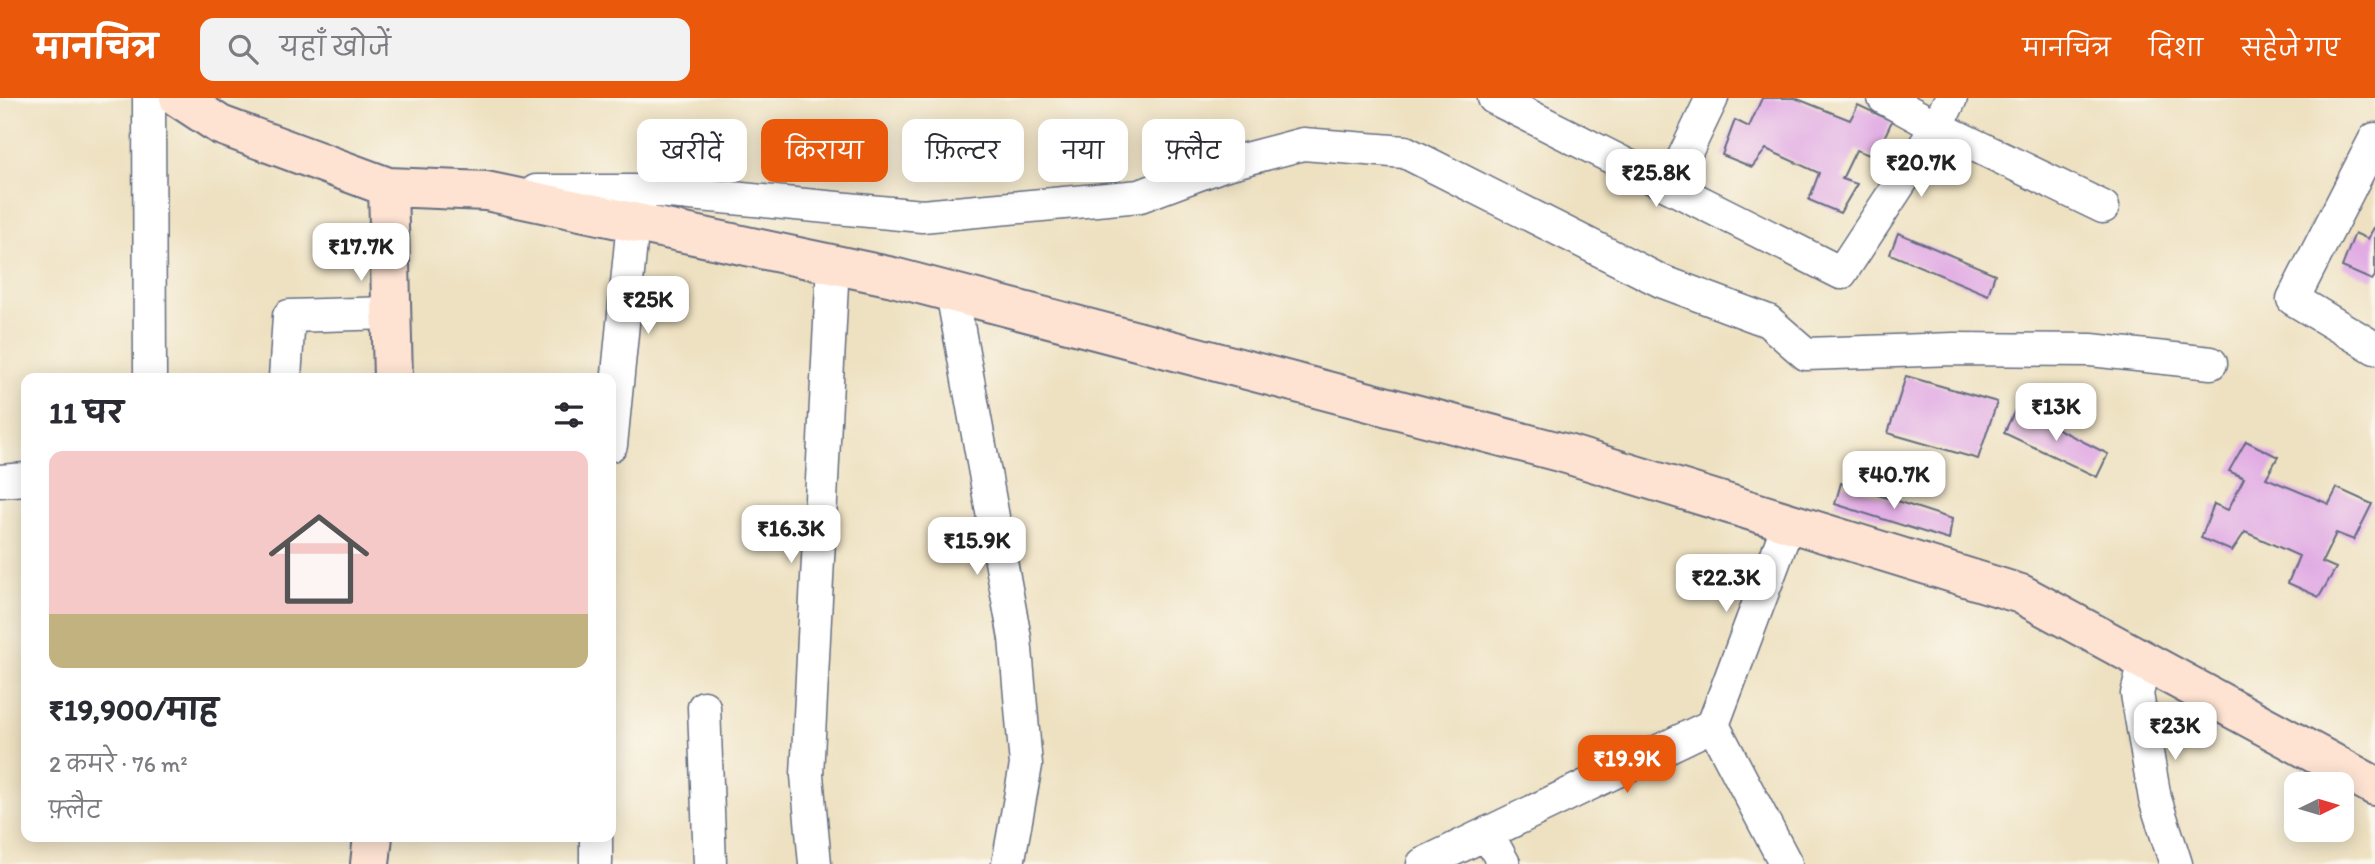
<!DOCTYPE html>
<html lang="hi">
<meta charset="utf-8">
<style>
:root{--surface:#fff;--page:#f2f2f3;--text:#2b2b33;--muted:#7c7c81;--accent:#ea580c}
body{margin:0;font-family:Itim,"Playpen Sans Deva",sans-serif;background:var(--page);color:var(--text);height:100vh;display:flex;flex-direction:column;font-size:26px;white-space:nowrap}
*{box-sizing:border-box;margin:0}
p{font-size:23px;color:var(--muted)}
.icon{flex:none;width:38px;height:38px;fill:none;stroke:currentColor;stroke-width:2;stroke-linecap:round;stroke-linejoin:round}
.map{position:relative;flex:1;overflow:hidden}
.panel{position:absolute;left:21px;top:275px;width:595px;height:469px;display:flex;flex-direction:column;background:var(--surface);border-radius:14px;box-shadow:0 4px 18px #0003}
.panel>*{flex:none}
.banner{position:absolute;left:637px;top:21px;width:665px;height:63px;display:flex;gap:14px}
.needle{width:46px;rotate:85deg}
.tools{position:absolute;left:2284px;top:674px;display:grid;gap:14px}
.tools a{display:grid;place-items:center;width:70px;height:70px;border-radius:14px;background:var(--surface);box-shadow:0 4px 18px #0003;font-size:35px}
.price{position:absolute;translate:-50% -60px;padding:0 16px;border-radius:14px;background:#fff;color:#222;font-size:23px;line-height:46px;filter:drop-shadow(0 2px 4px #0008)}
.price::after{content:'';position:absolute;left:50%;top:42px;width:21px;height:16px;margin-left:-10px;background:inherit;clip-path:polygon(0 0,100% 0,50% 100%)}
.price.selected{background:var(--accent);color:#fff}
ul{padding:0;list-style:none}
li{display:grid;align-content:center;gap:14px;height:371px;padding:0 28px}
li span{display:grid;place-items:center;height:217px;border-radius:14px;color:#555}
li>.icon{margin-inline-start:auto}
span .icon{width:126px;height:126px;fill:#fffc;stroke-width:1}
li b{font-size:30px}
h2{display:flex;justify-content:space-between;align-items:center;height:84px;padding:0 28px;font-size:30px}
.tag{padding:0 24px;border-radius:14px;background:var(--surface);box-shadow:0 4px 18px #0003;font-size:24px;line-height:63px}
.tag.selected{background:var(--accent);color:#fff}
header{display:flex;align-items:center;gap:42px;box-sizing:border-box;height:98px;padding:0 35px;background:var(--accent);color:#fff}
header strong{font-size:33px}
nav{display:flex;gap:38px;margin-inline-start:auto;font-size:24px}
.search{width:490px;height:63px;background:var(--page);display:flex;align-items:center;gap:18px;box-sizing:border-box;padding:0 24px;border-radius:14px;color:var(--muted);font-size:26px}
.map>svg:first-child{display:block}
.building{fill:#e1ace4}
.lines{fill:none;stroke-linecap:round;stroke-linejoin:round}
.street-casing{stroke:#656d81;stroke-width:35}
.secondary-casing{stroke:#656d81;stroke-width:42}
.street{stroke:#fff;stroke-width:32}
.secondary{stroke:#fee3d2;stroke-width:38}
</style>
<header>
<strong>मानचित्र</strong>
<div class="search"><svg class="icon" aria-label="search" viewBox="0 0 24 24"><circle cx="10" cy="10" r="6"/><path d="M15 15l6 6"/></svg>यहाँ खोजें</div>
<nav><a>मानचित्र</a><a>दिशा</a><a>सहेजे गए</a></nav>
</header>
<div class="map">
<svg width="2375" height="766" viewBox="0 0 2375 766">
<rect width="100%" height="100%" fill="#fbf7ec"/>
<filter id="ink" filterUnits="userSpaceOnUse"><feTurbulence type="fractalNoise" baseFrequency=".0143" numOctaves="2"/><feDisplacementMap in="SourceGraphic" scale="14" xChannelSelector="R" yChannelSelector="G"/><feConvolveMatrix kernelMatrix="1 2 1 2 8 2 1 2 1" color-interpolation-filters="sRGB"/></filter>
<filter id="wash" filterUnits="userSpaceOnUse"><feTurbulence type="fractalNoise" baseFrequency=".00686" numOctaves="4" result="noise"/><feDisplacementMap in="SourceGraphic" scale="28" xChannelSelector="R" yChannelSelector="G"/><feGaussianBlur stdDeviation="1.57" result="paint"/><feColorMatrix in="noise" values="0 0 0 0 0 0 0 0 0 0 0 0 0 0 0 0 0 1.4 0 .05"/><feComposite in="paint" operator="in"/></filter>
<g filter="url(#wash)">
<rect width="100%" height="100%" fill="#eee1c1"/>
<g id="blocks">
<path class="building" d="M 1762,0 L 1795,0 L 1850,22 L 1858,7 L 1892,23 L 1875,59 L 1856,52 L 1842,81 L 1857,86 L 1840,115 L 1809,102 L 1819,75 L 1766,51 L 1752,69 L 1722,57 L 1735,22 L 1749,29 Z
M 2375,127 L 2375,178 L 2372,182 L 2342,169 L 2355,135 L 2368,141 Z
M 1898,135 L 1995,176 L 1988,197 L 1890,156 Z
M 1906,278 L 1997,304 L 1978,361 L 1888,335 Z
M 2016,310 L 2108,356 L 2097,379 L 2004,335 Z
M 2246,343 L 2278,359 L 2266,380 L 2329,406 L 2337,390 L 2372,406 L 2354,442 L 2336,435 L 2322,464 L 2336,470 L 2319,499 L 2288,485 L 2299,458 L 2245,434 L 2232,453 L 2201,440 L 2214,406 L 2228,412 L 2244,380 L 2229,373 Z
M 1841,385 L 1952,421 L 1949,442 L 1835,406 Z"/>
</g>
</g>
<g filter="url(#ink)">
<use href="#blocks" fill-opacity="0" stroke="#656d81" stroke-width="2"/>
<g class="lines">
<g class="street-casing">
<path id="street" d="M 149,0 L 150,280
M 1494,0 L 1841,175 L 1937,29 L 1951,0
M 1884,0 L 1937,29 L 2103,109
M 2375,41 L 2293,201 L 2375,250
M 1670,88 L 1712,0
M 536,93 L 658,93 L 922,118 L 1140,98 L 1223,67 L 1303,46 L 1405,54 L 1661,183 L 1768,223 L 1806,256 L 1954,251 L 2091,252 L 2211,265
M 952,194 L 1015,540 L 1026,667 L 1008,766
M 285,280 L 289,218 L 391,215
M 611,347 L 633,124
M 0,383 L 26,381
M 2145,563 L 2137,596 L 2155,701 L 2176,766
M 704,609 L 710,766
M 1713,627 L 1789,424
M 1487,735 L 1504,766
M 596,738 L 596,766
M 815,766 L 807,677 L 833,166
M 1423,766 L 1713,627 L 1786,766"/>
</g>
<g class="secondary-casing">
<path id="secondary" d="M 179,0 L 220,27 L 388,89 L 486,93 L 893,179 L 1567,356 L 2021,496 L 2375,688
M 388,89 L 393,280
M 370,766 L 373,738"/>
</g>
<use href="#street" class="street"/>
<use href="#secondary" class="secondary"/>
</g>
</g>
</svg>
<div class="tools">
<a><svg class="needle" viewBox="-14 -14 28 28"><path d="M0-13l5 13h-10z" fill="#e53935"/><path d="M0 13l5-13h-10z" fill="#7c7c81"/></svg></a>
</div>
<b class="price" style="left:1921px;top:101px">₹20.7K</b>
<b class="price" style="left:1656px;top:111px">₹25.8K</b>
<b class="price" style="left:361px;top:185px">₹17.7K</b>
<b class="price" style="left:648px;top:238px">₹25K</b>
<b class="price" style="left:2056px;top:345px">₹13K</b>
<b class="price" style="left:1894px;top:413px">₹40.7K</b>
<b class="price" style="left:791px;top:467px">₹16.3K</b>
<b class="price" style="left:977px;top:479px">₹15.9K</b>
<b class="price" style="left:1726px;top:516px">₹22.3K</b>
<b class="price" style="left:2175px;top:664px">₹23K</b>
<b class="price selected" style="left:1627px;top:697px">₹19.9K</b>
<div class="banner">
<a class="tag">खरीदें</a>
<a class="tag selected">किराया</a>
<a class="tag">फ़िल्टर</a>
<a class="tag">नया</a>
<a class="tag">फ़्लैट</a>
</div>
<section class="panel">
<h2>11 घर<svg class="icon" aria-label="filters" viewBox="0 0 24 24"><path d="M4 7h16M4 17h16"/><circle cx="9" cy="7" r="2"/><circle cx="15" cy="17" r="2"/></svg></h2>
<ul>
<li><span style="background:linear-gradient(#f6c9c9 75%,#c2b280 0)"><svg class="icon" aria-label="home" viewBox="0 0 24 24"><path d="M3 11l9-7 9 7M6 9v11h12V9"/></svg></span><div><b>₹19,900/माह</b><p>2 कमरे · 76 m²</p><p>फ़्लैट</p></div></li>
</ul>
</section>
</div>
